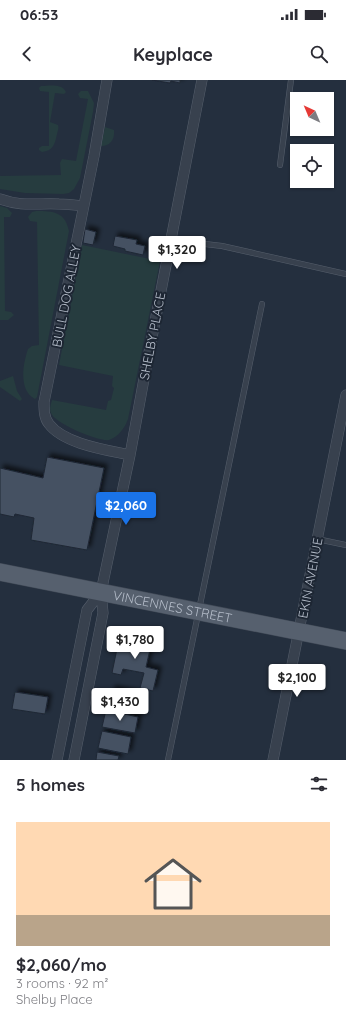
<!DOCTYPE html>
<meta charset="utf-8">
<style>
:root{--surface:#fff;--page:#f7f7f7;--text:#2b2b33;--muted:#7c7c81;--accent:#1a73e8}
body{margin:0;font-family:Quicksand,sans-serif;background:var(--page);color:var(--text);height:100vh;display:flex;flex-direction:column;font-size:15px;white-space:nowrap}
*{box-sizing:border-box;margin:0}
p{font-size:13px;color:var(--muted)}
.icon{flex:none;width:22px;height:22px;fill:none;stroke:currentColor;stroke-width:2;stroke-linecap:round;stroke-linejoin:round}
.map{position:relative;height:680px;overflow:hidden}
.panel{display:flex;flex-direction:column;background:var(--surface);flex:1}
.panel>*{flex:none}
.needle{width:26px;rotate:316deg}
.buttons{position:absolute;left:290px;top:12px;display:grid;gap:8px}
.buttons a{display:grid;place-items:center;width:44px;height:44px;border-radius:0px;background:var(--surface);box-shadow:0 1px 3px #0004;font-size:20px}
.price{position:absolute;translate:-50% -34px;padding:0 9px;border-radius:4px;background:#fff;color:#222;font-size:13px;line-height:26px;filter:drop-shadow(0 1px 2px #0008)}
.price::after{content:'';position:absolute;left:50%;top:24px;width:12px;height:9px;margin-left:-6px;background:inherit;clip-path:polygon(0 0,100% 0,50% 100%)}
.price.active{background:var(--accent);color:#fff}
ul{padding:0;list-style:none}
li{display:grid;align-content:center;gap:8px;height:212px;padding:0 16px}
li span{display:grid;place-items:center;height:124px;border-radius:0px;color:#555}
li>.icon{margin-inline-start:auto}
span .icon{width:72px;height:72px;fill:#fffc;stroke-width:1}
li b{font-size:17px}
h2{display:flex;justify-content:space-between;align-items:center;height:48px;padding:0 16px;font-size:17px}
.status{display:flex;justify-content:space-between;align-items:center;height:28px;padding:0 20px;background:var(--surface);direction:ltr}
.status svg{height:11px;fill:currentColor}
header{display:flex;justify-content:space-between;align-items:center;height:52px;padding:0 16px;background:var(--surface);font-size:18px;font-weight:700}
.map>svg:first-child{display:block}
.green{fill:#263c3f}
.building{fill:#455162;stroke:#1f2835;filter:url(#shadow)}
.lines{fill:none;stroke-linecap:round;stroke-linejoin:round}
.lane-casing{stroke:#565f6c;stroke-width:6}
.street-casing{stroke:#565f6c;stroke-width:11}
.primary-casing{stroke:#414a57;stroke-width:18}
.lane{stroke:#38414e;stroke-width:5}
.street{stroke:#38414e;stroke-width:10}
.primary{stroke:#56606e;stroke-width:17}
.labels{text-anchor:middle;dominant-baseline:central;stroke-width:4;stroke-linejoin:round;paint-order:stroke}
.street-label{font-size:13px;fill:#b4bcc9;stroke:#1d2633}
</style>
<div class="status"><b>06:53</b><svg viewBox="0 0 49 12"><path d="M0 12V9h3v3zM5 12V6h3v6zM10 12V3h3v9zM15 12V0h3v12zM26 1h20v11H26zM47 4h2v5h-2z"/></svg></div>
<header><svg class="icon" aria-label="back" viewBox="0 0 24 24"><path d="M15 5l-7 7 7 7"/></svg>Keyplace<svg class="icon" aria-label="search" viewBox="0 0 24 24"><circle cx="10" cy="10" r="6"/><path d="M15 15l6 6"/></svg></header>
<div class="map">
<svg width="346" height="680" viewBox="0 0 346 680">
<defs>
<filter id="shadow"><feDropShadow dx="3.5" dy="-3.5" stdDeviation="2" flood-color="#0009"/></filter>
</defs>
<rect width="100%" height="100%" fill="#242f3e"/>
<path class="green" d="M 41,6 C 49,6 62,3 66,12 L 64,14 L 55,13 L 50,42 L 58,45 C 59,48 58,50 57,54 C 55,64 53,71 42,72 L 39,70 L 39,68 L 42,66 L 49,66 L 49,12 L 40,11 L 39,8 Z
M 81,11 L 88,11 L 94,23 L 93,32 L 80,98 L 74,109 L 69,113 L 63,114 L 25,113 L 0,109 L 0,96 L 61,95 L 60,83 L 62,79 L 76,81 L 88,19 L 80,18 L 78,14 Z
M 105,47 L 114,50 C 115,59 111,66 101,66 Z
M 0,126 L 7,128 L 12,133 L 10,137 L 4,137 L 5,231 L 11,232 L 14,235 L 8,240 L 0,240 Z
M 36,131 C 54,131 65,132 69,151 L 37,317 L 35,319 C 18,310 23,284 28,269 L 32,266 L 39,265 L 37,142 L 30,141 L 28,137 L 32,132 Z
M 82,165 L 160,181 L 128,339 C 125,348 118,357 109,360 C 99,362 54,343 51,333 C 49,329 51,324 52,320 L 106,330 L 108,321 L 111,320 L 114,308 L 112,306 L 113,296 L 59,285 Z
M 13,296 L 17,311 L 22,319 L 20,321 L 0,307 L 0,301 Z"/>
<path class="building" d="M 152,0 L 180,0 L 180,3 L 171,1 L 170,3 Z
M 85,149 L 96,152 L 93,165 L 83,163 Z
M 115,156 L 137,160 L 136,164 L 145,166 L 143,175 L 125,171 L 125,169 L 113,166 Z
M 47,377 L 104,388 L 87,470 L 31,460 L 34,438 L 15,434 L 14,437 L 0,434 L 0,388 L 43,398 Z
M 120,554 L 135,557 L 134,562 L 151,565 L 146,587 L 158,590 L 153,611 L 140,608 L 144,593 L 123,589 L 121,595 L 112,593 Z
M 112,609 L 141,615 L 138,632 L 108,626 Z
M 15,612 L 48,617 L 45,634 L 12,629 Z
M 106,630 L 138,637 L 135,653 L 102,647 Z
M 102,651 L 131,657 L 128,674 L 98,668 Z
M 97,672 L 119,676 L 118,680 L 96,680 Z"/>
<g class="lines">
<g class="lane-casing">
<path id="lane" d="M 280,85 L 291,0
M 171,160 L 222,166 L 346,194
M 317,459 L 346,465
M 168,680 L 262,224"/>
</g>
<g class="street-casing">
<path id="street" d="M 107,0 L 94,76 L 44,322 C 44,330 44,338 49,344 C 64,364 107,370 130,375
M 0,119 C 22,127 36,123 59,124 C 67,124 75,125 83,126
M 57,680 L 87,530 L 101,512
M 74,680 L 103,533 L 101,512 L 130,375 L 146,288 L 202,0
M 273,680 L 346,315"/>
</g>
<g class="primary-casing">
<g id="primary">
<path id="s1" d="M 0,492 L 346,561"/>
</g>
</g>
<use href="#lane" class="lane"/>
<use href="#street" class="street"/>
<use href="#primary" class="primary"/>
</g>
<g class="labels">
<g class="street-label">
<text transform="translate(66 216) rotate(-79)">BULL DOG ALLEY</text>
<text transform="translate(152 256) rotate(-79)">SHELBY PLACE</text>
<text transform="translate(310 498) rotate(-79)">EKIN AVENUE</text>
<text stroke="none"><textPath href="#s1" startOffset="176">VINCENNES STREET</textPath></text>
</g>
</g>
</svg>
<div class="buttons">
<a><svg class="needle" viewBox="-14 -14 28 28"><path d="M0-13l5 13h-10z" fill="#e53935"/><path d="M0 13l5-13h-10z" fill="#7c7c81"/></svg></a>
<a><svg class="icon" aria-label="locate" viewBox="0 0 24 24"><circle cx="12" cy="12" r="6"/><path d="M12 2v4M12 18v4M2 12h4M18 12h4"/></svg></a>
</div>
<b class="price" style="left:177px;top:190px">$1,320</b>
<b class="price active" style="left:126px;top:446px">$2,060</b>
<b class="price" style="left:135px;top:580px">$1,780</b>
<b class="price" style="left:297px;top:618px">$2,100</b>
<b class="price" style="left:120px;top:642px">$1,430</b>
</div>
<section class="panel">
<h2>5 homes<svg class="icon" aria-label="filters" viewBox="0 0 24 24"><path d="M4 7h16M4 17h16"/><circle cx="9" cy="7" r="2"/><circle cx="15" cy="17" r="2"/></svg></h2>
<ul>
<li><span style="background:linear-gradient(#ffd9b3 75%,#b9a48a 0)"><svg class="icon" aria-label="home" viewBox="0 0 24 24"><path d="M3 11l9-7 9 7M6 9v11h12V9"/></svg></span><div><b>$2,060/mo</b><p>3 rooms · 92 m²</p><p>Shelby Place</p></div></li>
</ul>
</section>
